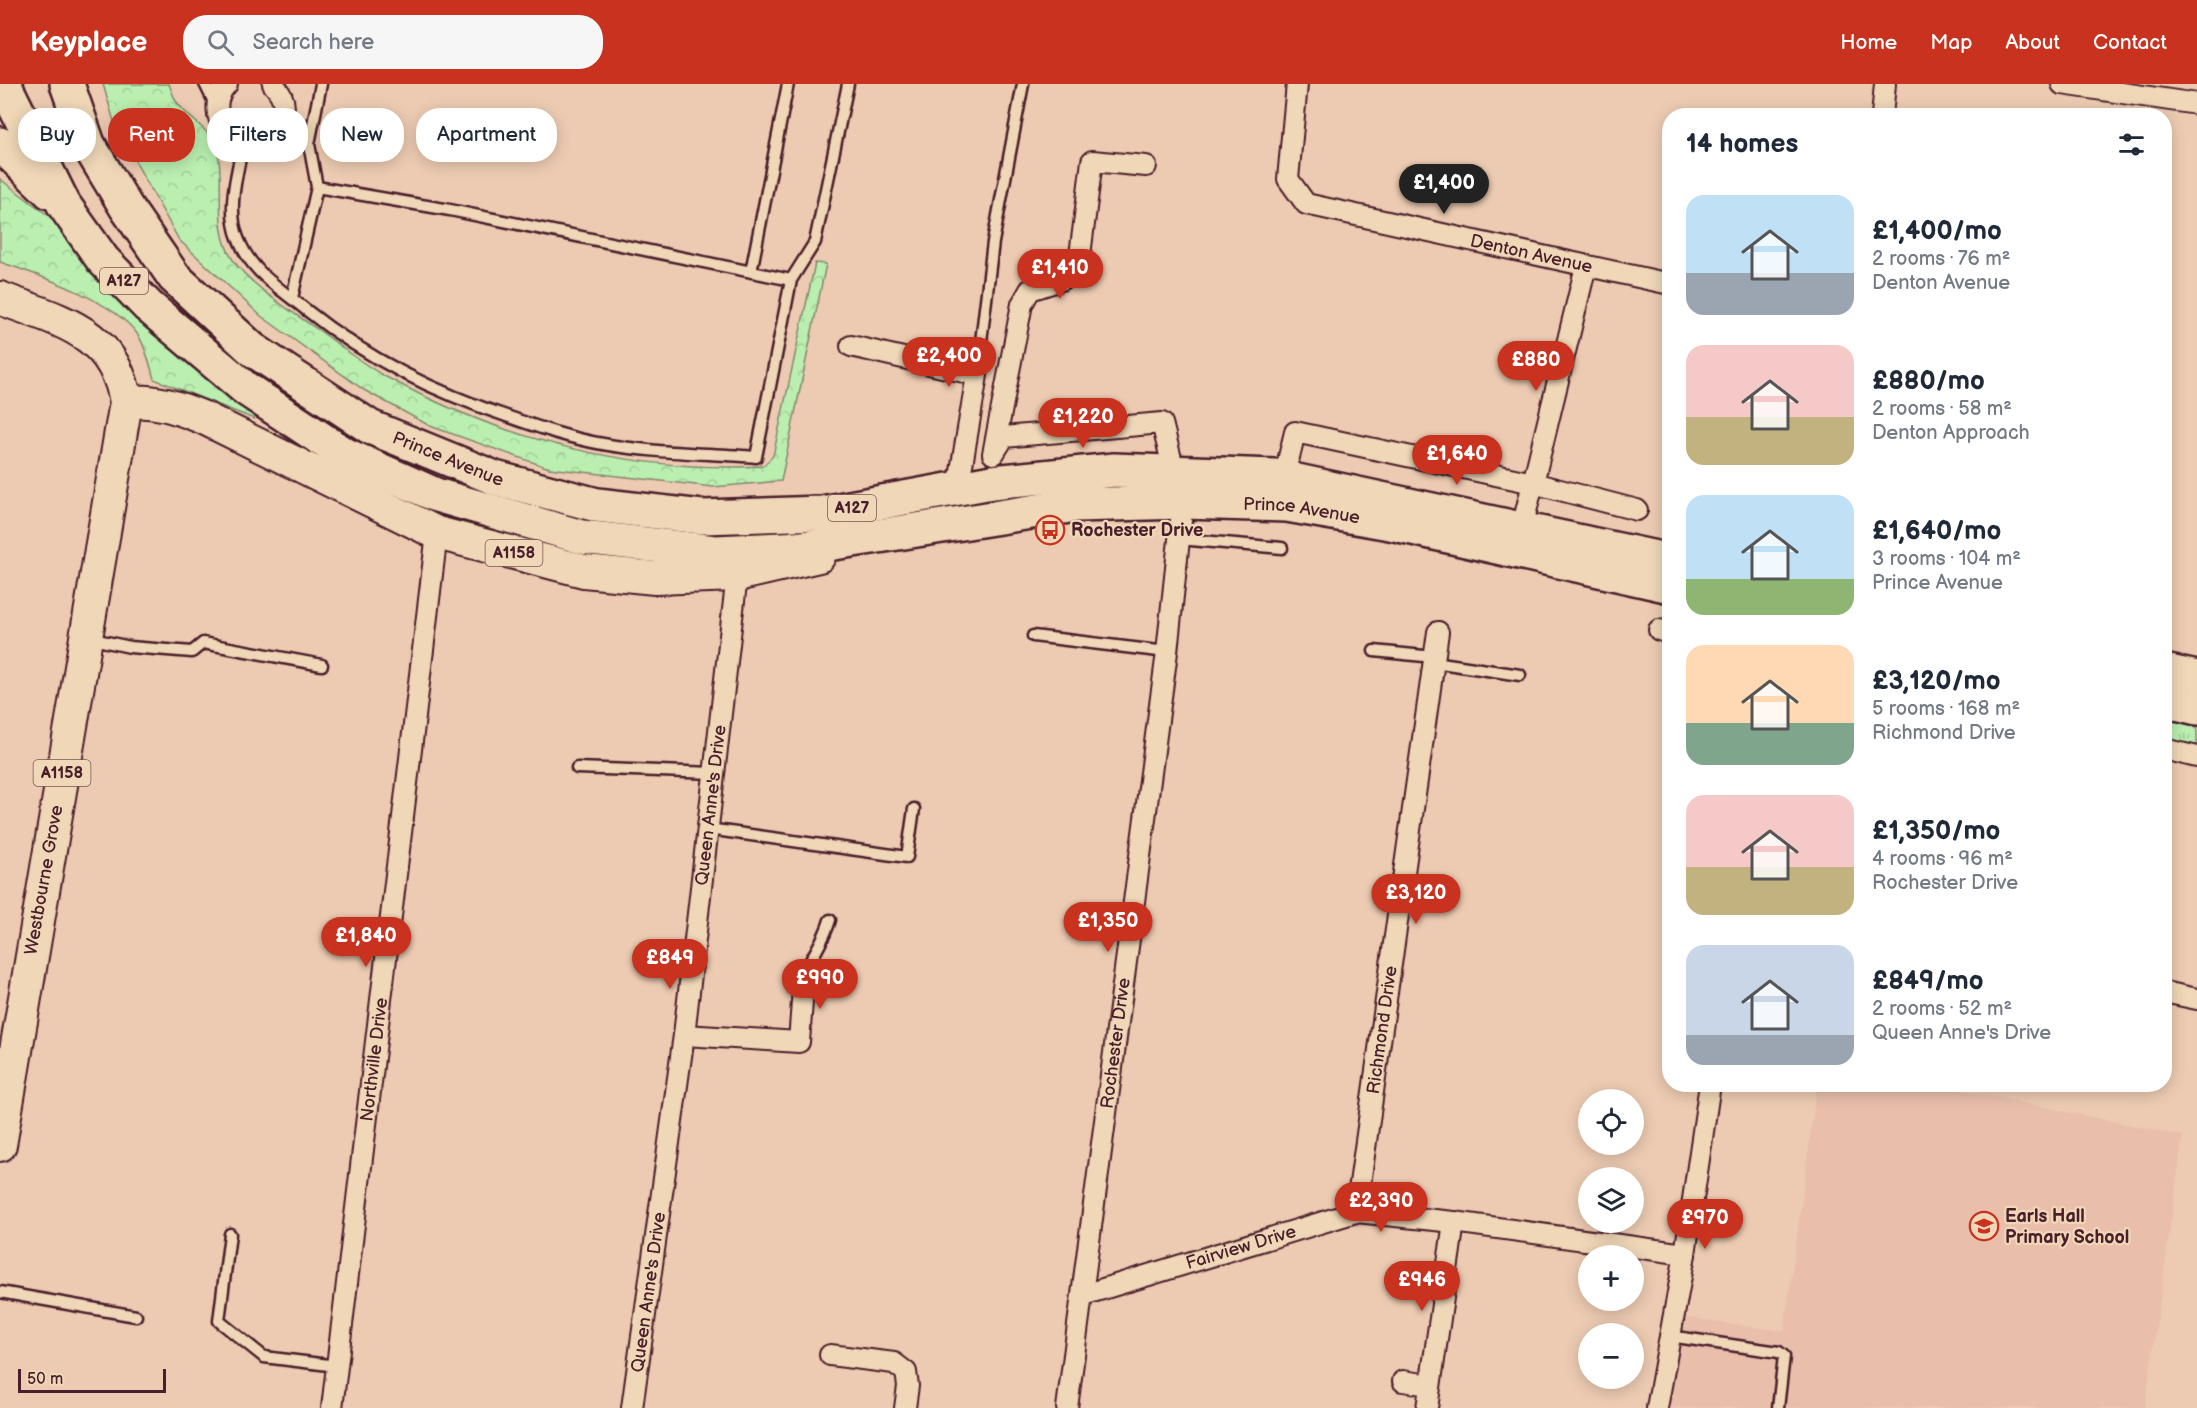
<!DOCTYPE html>
<meta charset="utf-8">
<style>
:root{--surface:#fff;--page:#f6f6f7;--text:#1f2937;--muted:#747a83;--accent:#c8321e}
body{margin:0;font-family:"Balsamiq Sans",sans-serif;background:var(--page);color:var(--text);height:100vh;display:flex;flex-direction:column;font-size:22px;white-space:nowrap}
*{box-sizing:border-box;margin:0}
p{font-size:20px;color:var(--muted)}
.icon{flex:none;width:33px;height:33px;fill:none;stroke:currentColor;stroke-width:2;stroke-linecap:round;stroke-linejoin:round}
.map{position:relative;flex:1;overflow:hidden}
.panel{position:absolute;left:1662px;top:24px;width:510px;height:984px;display:flex;flex-direction:column;background:var(--surface);border-radius:24px;box-shadow:0 3px 15px #0003}
.panel>*{flex:none}
.guide{position:absolute;left:18px;top:24px;width:570px;height:54px;display:flex;gap:12px}
.tools{position:absolute;left:1578px;top:1005px;display:grid;gap:12px}
.tools a{display:grid;place-items:center;width:66px;height:66px;border-radius:50%;background:var(--surface);box-shadow:0 3px 15px #0003;font-size:30px}
.scale{position:absolute;left:18px;bottom:15px;width:148px;box-sizing:border-box;padding-left:6px;border:3px solid #4a1f2b;border-top:0;font-size:16px;line-height:21px;white-space:nowrap;color:#4a1f2b;-webkit-text-stroke:4px #efd7b7;paint-order:stroke}
.price{position:absolute;translate:-50% -51px;padding:0 14px;border-radius:21px;background:var(--accent);color:#fff;font-size:20px;line-height:39px;filter:drop-shadow(0 2px 3px #0008)}
.price::after{content:'';position:absolute;left:50%;top:36px;width:18px;height:14px;margin-left:-9px;background:inherit;clip-path:polygon(0 0,100% 0,50% 100%)}
.price.active{background:#222;color:#fff}
ul{padding:0;list-style:none}
li{display:flex;align-items:center;gap:18px;height:150px;padding:0 24px}
li span{display:grid;place-items:center;flex:none;width:168px;height:120px;border-radius:18px;color:#555}
li>.icon{margin-inline-start:auto}
span .icon{width:72px;height:72px;fill:#fffc;stroke-width:1}
li b{font-size:26px}
h2{display:flex;justify-content:space-between;align-items:center;height:72px;padding:0 24px;font-size:26px}
.pill{padding:0 21px;border-radius:24px;background:var(--surface);box-shadow:0 3px 15px #0003;font-size:21px;line-height:54px}
.pill.active{background:var(--accent);color:#fff}
header{display:flex;align-items:center;gap:36px;box-sizing:border-box;height:84px;padding:0 30px;background:var(--accent);color:#fff}
header strong{font-size:28px}
nav{display:flex;gap:33px;margin-inline-start:auto;font-size:21px}
.search{width:420px;height:54px;background:var(--page);display:flex;align-items:center;gap:15px;box-sizing:border-box;padding:0 21px;border-radius:24px;color:var(--muted);font-size:22px}
.map>svg:first-child{display:block}
.built{fill:#e9bfac}
.grass{fill:url(#grass-tufts);stroke:#82876e;stroke-width:1.5}
.forest{fill:url(#forest-crowns);stroke:#82876e;stroke-width:1.5}
.lines{fill:none;stroke-linecap:round;stroke-linejoin:round}
.lane-casing{stroke:#4a1f2b;stroke-width:15}
.street-casing{stroke:#4a1f2b;stroke-width:24}
.primary-casing{stroke:#4a1f2b;stroke-width:36}
.highway-casing{stroke:#4a1f2b;stroke-width:38}
.lane{stroke:#efd7b7;stroke-width:10}
.street{stroke:#efd7b7;stroke-width:20}
.primary{stroke:#efd7b7;stroke-width:32}
.highway{stroke:#efd7b7;stroke-width:33}
.labels{text-anchor:middle;dominant-baseline:central;stroke-width:4.5;stroke-linejoin:round;paint-order:stroke}
.shield{fill:#efd7b7;stroke:#7c5655;stroke-width:1.5}
.shield-label{font-size:16px;font-weight:bold;fill:#4a1f2b}
.street-label{font-size:18px;fill:#4a1f2b;stroke:#efd7b7}
.poi-label{font-size:18px;font-weight:bold;fill:#4a1f2b;stroke:#efd7b7;text-anchor:start}
</style>
<header>
<strong>Keyplace</strong>
<div class="search"><svg class="icon" aria-label="search" viewBox="0 0 24 24"><circle cx="10" cy="10" r="6"/><path d="M15 15l6 6"/></svg>Search here</div>
<nav><a>Home</a><a>Map</a><a>About</a><a>Contact</a></nav>
</header>
<div class="map">
<svg width="2197" height="1324" viewBox="0 0 2197 1324">
<defs>
<pattern id="grass-tufts" width="24" height="20" patternUnits="userSpaceOnUse" patternTransform="scale(1.5)"><rect width="24" height="20" fill="#baefb0"/><path d="M3 7l-1-3M5 7V3M7 7l1-3M15 17l-1-3M17 17v-4M19 17l1-3" fill="none" stroke="#a1cc98"/></pattern>
<pattern id="forest-crowns" width="20" height="18" patternUnits="userSpaceOnUse" patternTransform="scale(1.5)"><rect width="20" height="18" fill="#baefb0"/><path d="M2 6a3 3 0 1 1 6 0M12 15a3 3 0 1 1 6 0" fill="none" stroke="#a1cc98"/></pattern>
</defs>
<rect width="100%" height="100%" fill="#edcbb2"/>
<filter id="ink" filterUnits="userSpaceOnUse"><feTurbulence type="fractalNoise" baseFrequency=".0167" numOctaves="2"/><feDisplacementMap in="SourceGraphic" scale="12" xChannelSelector="R" yChannelSelector="G"/><feConvolveMatrix kernelMatrix="1 2 1 2 8 2 1 2 1" color-interpolation-filters="sRGB"/></filter>
<g filter="url(#ink)">
<path class="built" d="M 1817,1001 L 1938,1001 L 2183,1052 L 2145,1324 L 1667,1324 L 1680,1233 L 1784,1247 Z"/>
<path class="grass" d="M 2165,628 L 2197,636 L 2197,665 L 2165,657 Z"/>
<path class="forest" d="M 103,0 L 169,0 C 171,5 173,12 176,17 C 188,36 213,45 218,69 C 225,103 212,145 233,176 C 249,200 293,229 317,245 C 340,261 363,281 388,294 C 503,356 632,389 763,382 L 773,372 L 815,179 L 826,180 L 781,397 L 713,403 L 549,384 L 430,342 L 364,306 L 261,232 L 179,156 L 115,41 Z
M 0,95 L 57,138 L 94,187 L 144,242 L 256,329 L 254,335 L 154,295 C 150,280 146,264 138,251 C 115,217 39,191 0,178 Z"/>
<g class="lines">
<g class="lane-casing">
<path id="lane" d="M 205,0 L 215,20
M 244,56 C 238,86 226,124 238,154 C 251,188 277,202 305,225 C 369,276 434,308 512,334 C 541,344 572,355 603,360 C 653,369 705,369 756,373 L 791,196 L 450,126 L 317,103
M 751,188 L 788,0
M 791,196 L 815,158 L 848,0
M 292,214 L 317,103 L 309,60 L 321,0
M 977,291 L 993,158 L 1023,0
M 1179,455 L 1282,464
M 1033,552 L 1167,568
M 88,554 L 130,563 L 192,568 L 203,559 L 322,581
M 1374,567 L 1434,573
M 1434,578 L 1520,591
M 577,684 L 714,689
M 708,745 L 907,773 L 914,725
M 804,891 C 812,871 824,857 830,836
M 230,1150 L 219,1237 L 264,1273 L 337,1282
M 0,1208 L 136,1232
M 1669,1252 L 1779,1268 L 1784,1272 L 1778,1324"/>
</g>
<g class="street-casing">
<g id="street">
<path d="M 227,0 C 219,8 216,19 218,30 C 230,84 313,42 273,0"/>
<path id="s1" d="M 1297,0 L 1288,95 L 1306,120 L 1670,200"/>
<path d="M 2062,0 L 2197,20"/>
<path d="M 1882,32 L 1885,0"/>
<path d="M 851,262 L 977,291 L 958,405"/>
<path d="M 994,369 L 1004,353 L 1162,339 L 1174,387"/>
<path d="M 993,370 L 1022,220 L 1030,206 L 1061,196 L 1079,179 L 1092,77 L 1146,82"/>
<path d="M 1284,394 L 1295,348 L 1533,399 L 1637,426"/>
<path d="M 1522,444 L 1586,182"/>
<path d="M 1659,546 L 1670,549"/>
<path d="M 2164,665 L 2197,673"/>
<path d="M 2164,908 L 2197,915"/>
<path d="M 684,951 L 799,958 L 804,891"/>
<path id="s2" d="M 1356,1128 L 1438,548"/>
<path id="s3" d="M 1083,1211 L 1356,1128 L 1454,1138 L 1685,1170"/>
<path d="M 830,1271 L 894,1279 L 906,1288 L 908,1302 L 905,1324"/>
<path d="M 1403,1297 L 1430,1301"/>
<path id="s4" d="M 332,1324 L 437,449"/>
<path id="s5" d="M 632,1324 L 684,951 L 737,491"/>
<path id="s6" d="M 1067,1324 L 1167,568 L 1183,418"/>
<path d="M 1427,1324 L 1454,1138"/>
<path d="M 1657,1324 L 1685,1170 L 1710,1000"/>
</g>
</g>
<g class="primary-casing">
<path id="primary" d="M 0,214 C 59,237 114,246 126,318 L 0,1061
M 126,318 C 155,315 177,323 204,334 L 437,449 L 584,487 L 655,494 L 737,491 L 819,472"/>
</g>
<g class="highway-casing">
<g id="highway">
<path id="s7" d="M 4,0 L 64,121 L 103,176 L 148,222 L 246,305 L 344,370 L 436,411 L 582,453 L 715,468 L 802,464 L 1076,421 L 1183,418 L 1287,421 L 1390,439 L 1670,502"/>
<path id="s8" d="M 67,0 L 88,60 L 126,123 L 174,193 L 252,265 L 370,343 L 495,394 L 597,421 L 702,433 L 822,429 L 992,398 L 1114,386 L 1274,392 L 1670,477"/>
<path d="M 0,60 L 50,108"/>
<path d="M 2164,587 L 2197,594"/>
<path d="M 2164,616 L 2197,624"/>
</g>
</g>
<use href="#lane" class="lane"/>
<use href="#street" class="street"/>
<use href="#primary" class="primary"/>
<use href="#highway" class="highway"/>
</g>
</g>
<defs>
<g id="bus-ring" transform="scale(1.5)"><circle r="9.5" fill="#efd7b7" stroke="#c8321e" stroke-width="1.5"/><path d="M-5-6H5V4H4V6H2V4H-2V6H-4V4H-5ZM-3.5-4V0h7V-4ZM-3.5 1.2v1.5H-2V1.2ZM2 1.2v1.5H3.5V1.2Z" fill="#c8321e"/></g>
<g id="school-ring" transform="scale(1.5)"><circle r="9.5" fill="#efd7b7" stroke="#c8321e" stroke-width="1.5"/><path d="M0-5L7-2L0 1L-7-2ZM-4 1L0 2.5L4 1V4Q0 6-4 4Z" fill="#c8321e"/></g>
</defs>
<g fill-rule="evenodd">
<use href="#bus-ring" x="1050" y="446"/>
<use href="#school-ring" x="1984" y="1142"/>
</g>
<g class="labels">
<g class="shield">
<rect x="100" y="184" width="48" height="26" rx="4.5"/>
<rect x="828" y="411" width="48" height="26" rx="4.5"/>
<rect x="485.5" y="456" width="57" height="26" rx="4.5"/>
<rect x="33.5" y="676" width="57" height="26" rx="4.5"/>
</g>
<g class="shield-label">
<text x="124" y="197">A127</text>
<text x="852" y="424">A127</text>
<text x="514" y="469">A1158</text>
<text x="62" y="689">A1158</text>
</g>
<g class="street-label">
<text stroke="none"><textPath href="#s1" startOffset="357">Denton Avenue</textPath></text>
<text stroke="none"><textPath href="#s8" startOffset="554">Prince Avenue</textPath></text>
<text stroke="none"><textPath href="#s7" startOffset="1490">Prince Avenue</textPath></text>
<text stroke="none"><textPath href="#s5" startOffset="608">Queen Anne's Drive</textPath></text>
<text transform="translate(44 796) rotate(-80)">Westbourne Grove</text>
<text stroke="none"><textPath href="#s2" startOffset="184">Richmond Drive</textPath></text>
<text stroke="none"><textPath href="#s6" startOffset="368">Rochester Drive</textPath></text>
<text stroke="none"><textPath href="#s4" startOffset="351">Northville Drive</textPath></text>
<text stroke="none"><textPath href="#s3" startOffset="165">Fairview Drive</textPath></text>
<text stroke="none"><textPath href="#s5" startOffset="117">Queen Anne's Drive</textPath></text>
</g>
<g class="poi-label">
<text x="1071" y="446">Rochester Drive</text>
<text x="2005" y="1132">Earls Hall<tspan x="2005" dy="21">Primary School</tspan></text>
</g>
</g>
</svg>
<div class="tools">
<a><svg class="icon" aria-label="locate" viewBox="0 0 24 24"><circle cx="12" cy="12" r="6"/><path d="M12 2v4M12 18v4M2 12h4M18 12h4"/></svg></a>
<a><svg class="icon" aria-label="layers" viewBox="0 0 24 24"><path d="M12 4l9 5-9 5-9-5zM3 14l9 5 9-5"/></svg></a>
<a>+</a>
<a>−</a>
</div>
<div class="scale">50 m</div>
<b class="price active" style="left:1444px;top:131px">£1,400</b>
<b class="price" style="left:1060px;top:216px">£1,410</b>
<b class="price" style="left:949px;top:304px">£2,400</b>
<b class="price" style="left:1536px;top:308px">£880</b>
<b class="price" style="left:1083px;top:365px">£1,220</b>
<b class="price" style="left:1457px;top:402px">£1,640</b>
<b class="price" style="left:1416px;top:841px">£3,120</b>
<b class="price" style="left:1108px;top:869px">£1,350</b>
<b class="price" style="left:366px;top:884px">£1,840</b>
<b class="price" style="left:670px;top:906px">£849</b>
<b class="price" style="left:820px;top:926px">£990</b>
<b class="price" style="left:1381px;top:1149px">£2,390</b>
<b class="price" style="left:1705px;top:1166px">£970</b>
<b class="price" style="left:1422px;top:1228px">£946</b>
<div class="guide">
<a class="pill">Buy</a>
<a class="pill active">Rent</a>
<a class="pill">Filters</a>
<a class="pill">New</a>
<a class="pill">Apartment</a>
</div>
<section class="panel">
<h2>14 homes<svg class="icon" aria-label="filters" viewBox="0 0 24 24"><path d="M4 7h16M4 17h16"/><circle cx="9" cy="7" r="2"/><circle cx="15" cy="17" r="2"/></svg></h2>
<ul>
<li><span style="background:linear-gradient(#bfe0f5 65%,#9aa5b1 0)"><svg class="icon" aria-label="home" viewBox="0 0 24 24"><path d="M3 11l9-7 9 7M6 9v11h12V9"/></svg></span><div><b>£1,400/mo</b><p>2 rooms · 76 m²</p><p>Denton Avenue</p></div></li>
<li><span style="background:linear-gradient(#f6c9c9 60%,#c2b280 0)"><svg class="icon" aria-label="home" viewBox="0 0 24 24"><path d="M3 11l9-7 9 7M6 9v11h12V9"/></svg></span><div><b>£880/mo</b><p>2 rooms · 58 m²</p><p>Denton Approach</p></div></li>
<li><span style="background:linear-gradient(#bfe0f5 70%,#8fb573 0)"><svg class="icon" aria-label="home" viewBox="0 0 24 24"><path d="M3 11l9-7 9 7M6 9v11h12V9"/></svg></span><div><b>£1,640/mo</b><p>3 rooms · 104 m²</p><p>Prince Avenue</p></div></li>
<li><span style="background:linear-gradient(#ffd9b3 65%,#7fa58c 0)"><svg class="icon" aria-label="home" viewBox="0 0 24 24"><path d="M3 11l9-7 9 7M6 9v11h12V9"/></svg></span><div><b>£3,120/mo</b><p>5 rooms · 168 m²</p><p>Richmond Drive</p></div></li>
<li><span style="background:linear-gradient(#f6c9c9 60%,#c2b280 0)"><svg class="icon" aria-label="home" viewBox="0 0 24 24"><path d="M3 11l9-7 9 7M6 9v11h12V9"/></svg></span><div><b>£1,350/mo</b><p>4 rooms · 96 m²</p><p>Rochester Drive</p></div></li>
<li><span style="background:linear-gradient(#c9d6e8 75%,#9aa5b1 0)"><svg class="icon" aria-label="home" viewBox="0 0 24 24"><path d="M3 11l9-7 9 7M6 9v11h12V9"/></svg></span><div><b>£849/mo</b><p>2 rooms · 52 m²</p><p>Queen Anne's Drive</p></div></li>
</ul>
</section>
</div>
